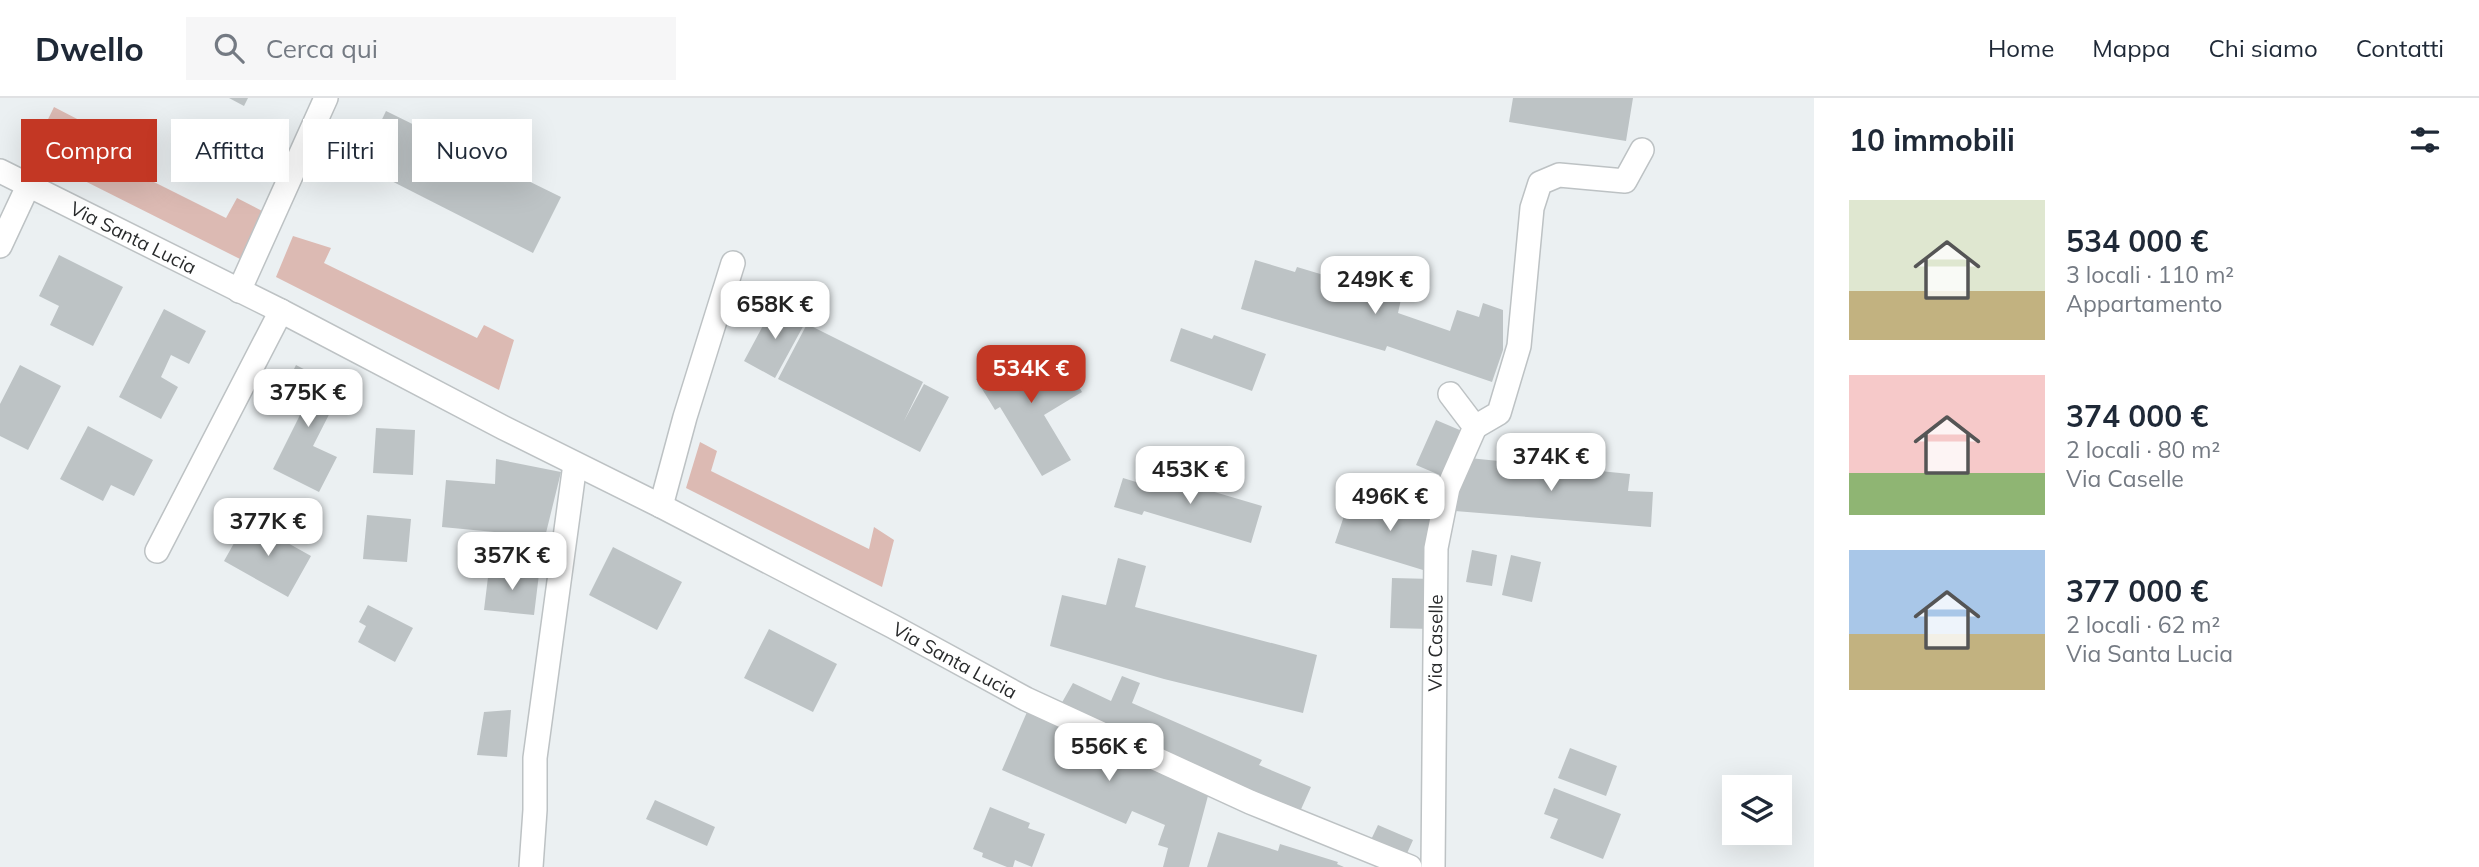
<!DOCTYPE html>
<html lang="it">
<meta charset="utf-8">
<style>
:root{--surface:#fff;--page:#f6f6f7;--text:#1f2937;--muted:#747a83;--line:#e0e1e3;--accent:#c33724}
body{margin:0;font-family:Mulish,sans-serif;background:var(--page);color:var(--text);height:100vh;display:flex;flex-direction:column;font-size:26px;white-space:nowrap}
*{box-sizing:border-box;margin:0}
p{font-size:23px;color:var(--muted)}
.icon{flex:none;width:38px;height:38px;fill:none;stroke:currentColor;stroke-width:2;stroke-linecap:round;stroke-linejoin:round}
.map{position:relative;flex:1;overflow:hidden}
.sheet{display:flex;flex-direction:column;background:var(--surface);width:665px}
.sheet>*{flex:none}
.hud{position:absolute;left:21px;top:21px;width:665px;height:63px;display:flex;gap:14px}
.fabs{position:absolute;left:1722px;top:677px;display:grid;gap:14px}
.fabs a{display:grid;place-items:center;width:70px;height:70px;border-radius:0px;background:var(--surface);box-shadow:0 7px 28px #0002;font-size:35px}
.price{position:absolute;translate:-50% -60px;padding:0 16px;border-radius:14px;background:#fff;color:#222;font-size:23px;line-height:46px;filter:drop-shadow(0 2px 4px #0008)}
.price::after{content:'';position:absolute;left:50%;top:42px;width:21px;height:16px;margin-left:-10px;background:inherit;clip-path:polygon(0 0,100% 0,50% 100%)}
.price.selected{background:var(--accent);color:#fff}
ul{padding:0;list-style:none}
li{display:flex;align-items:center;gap:21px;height:175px;padding:0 35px}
li span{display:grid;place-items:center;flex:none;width:196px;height:140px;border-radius:0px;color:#555}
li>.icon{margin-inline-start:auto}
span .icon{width:84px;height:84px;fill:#fffc;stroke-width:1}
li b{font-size:30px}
h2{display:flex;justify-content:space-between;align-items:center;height:84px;padding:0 35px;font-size:30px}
.chip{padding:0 24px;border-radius:0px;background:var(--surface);box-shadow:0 7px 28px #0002;font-size:24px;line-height:63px}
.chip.selected{background:var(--accent);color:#fff}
header{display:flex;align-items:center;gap:42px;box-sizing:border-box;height:98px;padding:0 35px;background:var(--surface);border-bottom:2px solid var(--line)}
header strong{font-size:33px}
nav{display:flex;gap:38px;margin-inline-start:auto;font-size:24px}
.search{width:490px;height:63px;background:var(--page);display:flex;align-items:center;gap:18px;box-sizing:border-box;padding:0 24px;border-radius:0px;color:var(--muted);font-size:26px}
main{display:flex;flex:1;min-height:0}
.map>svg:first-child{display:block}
.green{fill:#dcbab3}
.building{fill:#bdc3c5}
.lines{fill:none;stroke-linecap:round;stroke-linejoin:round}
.street-casing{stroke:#bdc2c4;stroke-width:26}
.street{stroke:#fff;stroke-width:23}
.labels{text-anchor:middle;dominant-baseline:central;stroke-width:5;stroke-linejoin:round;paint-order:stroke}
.street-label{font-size:19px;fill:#282a2b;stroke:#fafdff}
</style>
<header>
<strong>Dwello</strong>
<div class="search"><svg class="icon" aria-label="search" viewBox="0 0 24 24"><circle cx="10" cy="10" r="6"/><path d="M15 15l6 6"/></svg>Cerca qui</div>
<nav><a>Home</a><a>Mappa</a><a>Chi siamo</a><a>Contatti</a></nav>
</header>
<main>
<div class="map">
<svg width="1814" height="769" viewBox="0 0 1814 769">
<rect width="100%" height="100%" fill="#ebf0f2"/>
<path class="green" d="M 54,9 L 83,24 L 74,44 L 226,120 L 237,100 L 264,114 L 240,161 L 31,56 Z
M 293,138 L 331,150 L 324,165 L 477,240 L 484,227 L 514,242 L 499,292 L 276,179 Z
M 700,344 L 717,353 L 711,373 L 869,451 L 874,429 L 894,442 L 882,489 L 686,390 Z"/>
<path class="building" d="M 229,0 L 248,0 L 244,8 Z
M 1513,0 L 1633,0 L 1626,43 L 1509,24 Z
M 386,13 L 561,99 L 533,155 L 360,67 Z
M 59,157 L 123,189 L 93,248 L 50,227 L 59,208 L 39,198 Z
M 1255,162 L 1295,174 L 1297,169 L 1347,184 L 1352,167 L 1405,183 L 1398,215 L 1450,233 L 1457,212 L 1479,219 L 1483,205 L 1503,212 L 1503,252 L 1492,284 L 1387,248 L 1385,253 L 1241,211 Z
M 774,207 L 806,223 L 775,280 L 744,263 Z
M 164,211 L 206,233 L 189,266 L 171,257 L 161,279 L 178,289 L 161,321 L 119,299 Z
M 807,226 L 923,284 L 904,323 L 924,286 L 949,299 L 920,354 L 778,281 Z
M 1181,230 L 1212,241 L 1214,237 L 1266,256 L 1252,293 L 1170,263 Z
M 1028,249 L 1047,280 L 1067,268 L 1082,294 L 1044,317 L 1071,362 L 1042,378 L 1000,309 L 995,312 L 976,281 Z
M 20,267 L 61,288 L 28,352 L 0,338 L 0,306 Z
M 296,267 L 342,291 L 313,348 L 337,359 L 319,394 L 273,371 L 302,313 L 279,301 Z
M 1436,322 L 1462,333 L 1442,378 L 1416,367 Z
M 88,328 L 153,362 L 134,398 L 111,387 L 103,403 L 60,381 Z
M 376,330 L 415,332 L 413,377 L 373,375 Z
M 1469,360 L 1630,376 L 1628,393 L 1653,394 L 1651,429 L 1455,413 L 1459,373 Z
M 496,361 L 561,374 L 545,439 L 442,429 L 446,382 L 495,386 Z
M 1150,375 L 1262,408 L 1251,445 L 1144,413 L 1142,417 L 1114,409 L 1123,380 L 1146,387 Z
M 1406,394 L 1432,403 L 1423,472 L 1335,445 L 1347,409 L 1395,425 Z
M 367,417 L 411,421 L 407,464 L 363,461 Z
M 247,422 L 271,436 L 274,431 L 289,440 L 286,444 L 311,458 L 288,499 L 224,463 Z
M 613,449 L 682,484 L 657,532 L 589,497 Z
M 1472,452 L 1497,457 L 1492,488 L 1466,484 Z
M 1511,457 L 1541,464 L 1532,504 L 1502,497 Z
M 1118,460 L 1146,468 L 1135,509 L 1317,557 L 1303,615 L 1164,581 L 1050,548 L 1062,497 L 1106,507 Z
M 489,471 L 539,476 L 534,517 L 484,512 Z
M 1392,480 L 1433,481 L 1431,531 L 1390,530 Z
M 368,507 L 413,530 L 395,564 L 358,544 L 366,528 L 359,524 Z
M 769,531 L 837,566 L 813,614 L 744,580 Z
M 1122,578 L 1140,585 L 1132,605 L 1262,662 L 1259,667 L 1311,689 L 1298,718 L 1060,608 L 1073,585 L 1111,603 Z
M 511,612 L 507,659 L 477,657 L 484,614 Z
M 1027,614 L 1209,694 L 1189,769 L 1163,769 L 1168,750 L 1158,747 L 1165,727 L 1132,713 L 1126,726 L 1002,672 Z
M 1570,650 L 1617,668 L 1606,698 L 1558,680 Z
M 1554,690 L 1621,716 L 1603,761 L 1550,740 L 1558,721 L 1544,716 Z
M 655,702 L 715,729 L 707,748 L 646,721 Z
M 990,709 L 1030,725 L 1028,730 L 1045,736 L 1032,769 L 1015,762 L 1013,769 L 1007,769 L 982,759 L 983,755 L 973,751 Z
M 1378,727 L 1413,742 L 1404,762 L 1369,746 Z
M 1218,734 L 1278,753 L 1280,746 L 1338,764 L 1337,766 L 1344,769 L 1207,769 Z"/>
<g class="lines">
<g class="street-casing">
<g id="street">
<path id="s1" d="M 0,73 L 281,213 L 504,330 L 661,408 L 892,528 L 1026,601 L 1250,704 L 1410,769"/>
<path d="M 0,148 L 28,88"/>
<path d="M 239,193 L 326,0"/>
<path d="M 1475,329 L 1499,315 L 1519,248 L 1532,110 L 1540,85 L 1559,77 L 1625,83 L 1642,52"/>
<path d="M 661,408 L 685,319 L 733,165"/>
<path d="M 157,453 L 281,213"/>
<path d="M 531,769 L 535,712 L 535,660 L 575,366"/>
<path id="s2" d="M 1433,769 L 1436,450 L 1448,390 L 1475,329 L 1450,296"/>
</g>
</g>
<use href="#street" class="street"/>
</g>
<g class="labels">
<g class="street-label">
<text stroke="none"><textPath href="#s1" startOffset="149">Via Santa Lucia</textPath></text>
<text stroke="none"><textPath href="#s2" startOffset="224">Via Caselle</textPath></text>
<text stroke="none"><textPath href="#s1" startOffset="1073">Via Santa Lucia</textPath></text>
</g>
</g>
</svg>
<div class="fabs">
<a><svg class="icon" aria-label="layers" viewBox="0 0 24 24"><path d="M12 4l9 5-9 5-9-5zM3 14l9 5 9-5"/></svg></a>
</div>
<b class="price" style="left:1375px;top:218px">249K €</b>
<b class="price" style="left:775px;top:243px">658K €</b>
<b class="price selected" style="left:1031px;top:307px">534K €</b>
<b class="price" style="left:308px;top:331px">375K €</b>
<b class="price" style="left:1551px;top:395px">374K €</b>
<b class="price" style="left:1190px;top:408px">453K €</b>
<b class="price" style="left:1390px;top:435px">496K €</b>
<b class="price" style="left:268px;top:460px">377K €</b>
<b class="price" style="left:512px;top:494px">357K €</b>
<b class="price" style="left:1109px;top:685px">556K €</b>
<div class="hud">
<a class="chip selected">Compra</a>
<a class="chip">Affitta</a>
<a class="chip">Filtri</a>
<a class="chip">Nuovo</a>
</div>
</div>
<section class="sheet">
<h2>10 immobili<svg class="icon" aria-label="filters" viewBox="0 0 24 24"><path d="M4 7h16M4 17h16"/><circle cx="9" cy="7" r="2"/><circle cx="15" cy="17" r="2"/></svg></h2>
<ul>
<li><span style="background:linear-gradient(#dfe7d0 65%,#c2b280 0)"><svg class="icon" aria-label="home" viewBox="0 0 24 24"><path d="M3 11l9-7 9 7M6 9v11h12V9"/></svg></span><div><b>534 000 €</b><p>3 locali · 110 m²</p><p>Appartamento</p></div></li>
<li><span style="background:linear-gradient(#f6c9c9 70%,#8fb573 0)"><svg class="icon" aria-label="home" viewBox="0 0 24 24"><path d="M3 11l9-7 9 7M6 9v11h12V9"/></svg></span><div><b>374 000 €</b><p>2 locali · 80 m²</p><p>Via Caselle</p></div></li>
<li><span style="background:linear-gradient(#a9c7e8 60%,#c2b280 0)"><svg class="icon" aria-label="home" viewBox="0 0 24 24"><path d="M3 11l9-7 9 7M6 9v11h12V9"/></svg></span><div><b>377 000 €</b><p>2 locali · 62 m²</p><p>Via Santa Lucia</p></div></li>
</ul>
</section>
</main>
